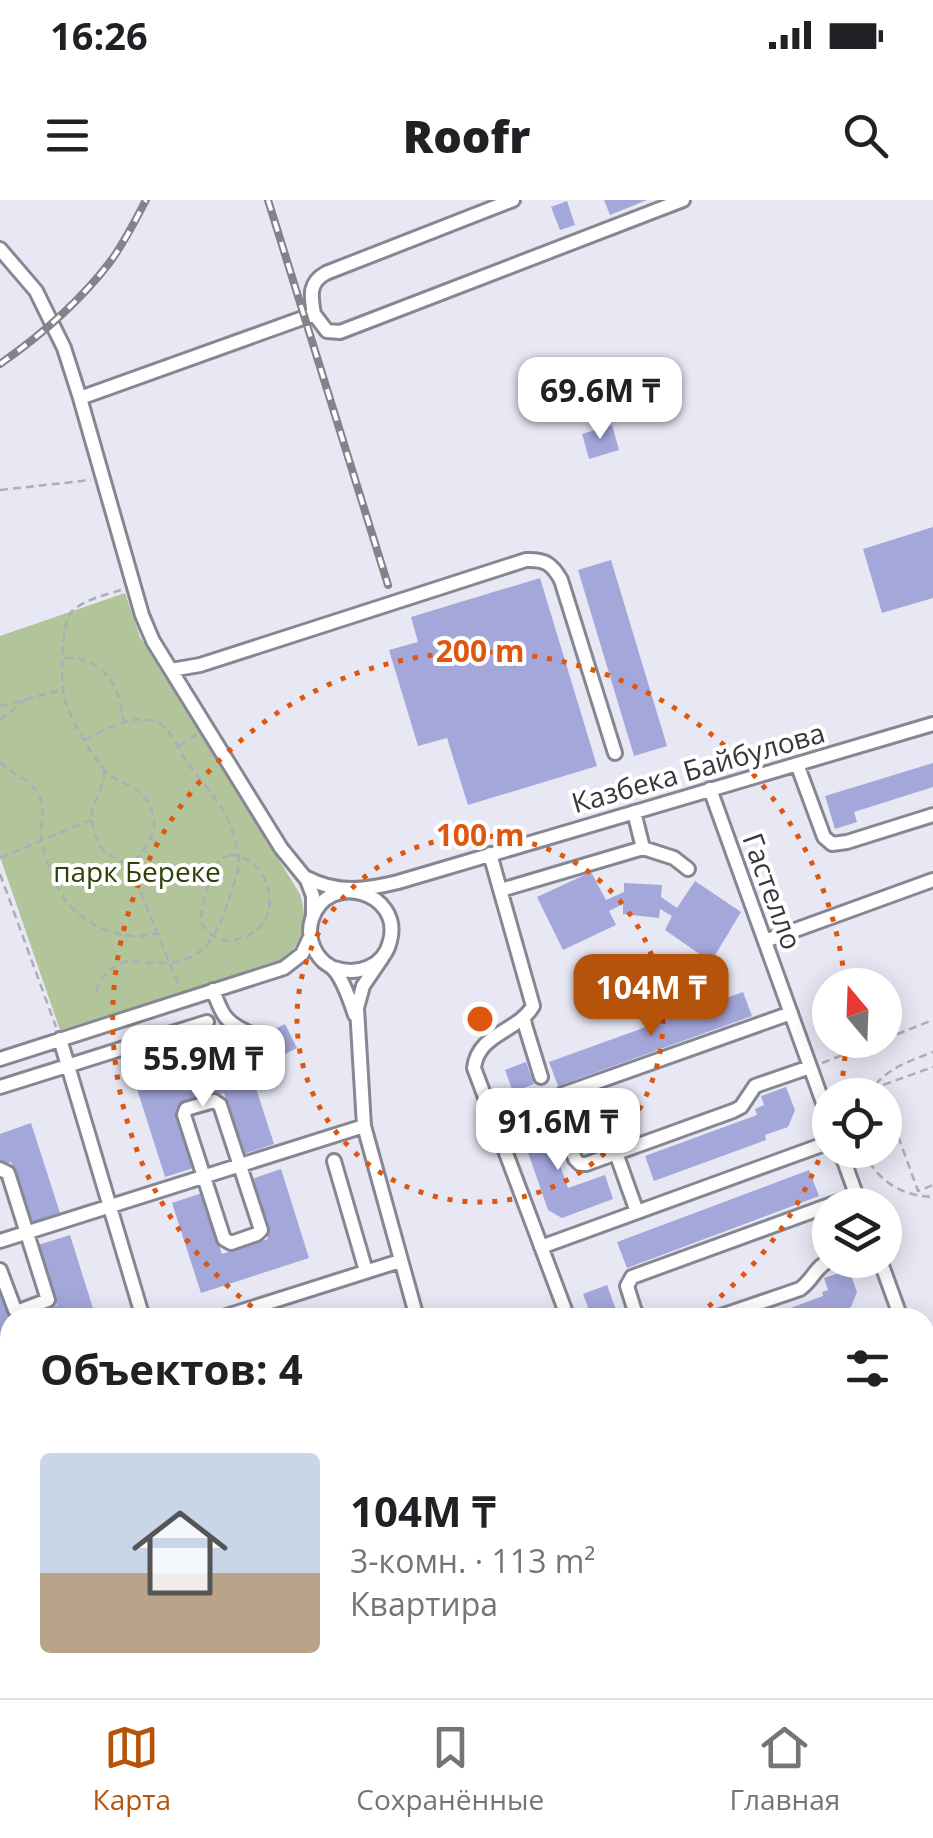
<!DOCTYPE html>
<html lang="ru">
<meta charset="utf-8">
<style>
:root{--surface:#fff;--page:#f6f6f6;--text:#202124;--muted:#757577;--line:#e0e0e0;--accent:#b45309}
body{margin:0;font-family:"Open Sans",sans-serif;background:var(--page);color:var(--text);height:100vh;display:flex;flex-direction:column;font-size:38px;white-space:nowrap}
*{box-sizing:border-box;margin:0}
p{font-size:32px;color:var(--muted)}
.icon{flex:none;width:55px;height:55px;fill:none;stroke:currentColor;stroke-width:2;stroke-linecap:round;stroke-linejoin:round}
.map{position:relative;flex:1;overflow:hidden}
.sheet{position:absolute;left:0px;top:1108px;width:935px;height:392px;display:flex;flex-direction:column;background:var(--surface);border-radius:30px 30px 0 0;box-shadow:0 5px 25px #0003}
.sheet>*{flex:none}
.needle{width:65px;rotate:341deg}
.fabs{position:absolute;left:812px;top:768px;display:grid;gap:20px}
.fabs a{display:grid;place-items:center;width:90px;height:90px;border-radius:50%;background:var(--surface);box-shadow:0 5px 25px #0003;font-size:50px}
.price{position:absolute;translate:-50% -85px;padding:0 22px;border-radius:20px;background:#fff;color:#222;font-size:32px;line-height:65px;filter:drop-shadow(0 2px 5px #0008)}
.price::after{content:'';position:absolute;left:50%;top:60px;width:30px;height:22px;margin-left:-15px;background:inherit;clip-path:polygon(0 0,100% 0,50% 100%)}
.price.selected{background:var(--accent);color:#fff}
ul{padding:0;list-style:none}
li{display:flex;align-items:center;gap:30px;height:250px;padding:0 40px}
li+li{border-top:2px solid var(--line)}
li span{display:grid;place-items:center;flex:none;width:280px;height:200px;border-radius:10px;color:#555}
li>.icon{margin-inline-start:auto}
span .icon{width:120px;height:120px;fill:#fffc;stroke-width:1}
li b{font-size:42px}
h2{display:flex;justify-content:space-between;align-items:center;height:120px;padding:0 40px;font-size:42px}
.status{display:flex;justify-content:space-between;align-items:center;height:70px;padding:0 50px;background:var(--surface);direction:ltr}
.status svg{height:28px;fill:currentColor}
header{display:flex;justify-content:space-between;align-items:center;height:130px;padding:0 40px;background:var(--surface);font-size:45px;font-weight:800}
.tab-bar{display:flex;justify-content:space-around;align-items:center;height:140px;border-top:2px solid var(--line);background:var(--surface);font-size:28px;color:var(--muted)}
.tab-bar a{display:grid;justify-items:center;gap:5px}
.tab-bar .selected{color:var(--accent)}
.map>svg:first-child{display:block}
.green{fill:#b2c499}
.building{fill:#a4a7da}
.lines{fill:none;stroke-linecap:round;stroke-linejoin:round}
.minor-casing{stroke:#868792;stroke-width:18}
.path{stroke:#acadb6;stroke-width:2.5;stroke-dasharray:8 5;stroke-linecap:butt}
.minor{stroke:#fff;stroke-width:12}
.rail-casing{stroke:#82838b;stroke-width:8}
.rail{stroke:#fff;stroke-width:4;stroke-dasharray:11;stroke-linecap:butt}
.ring{fill:none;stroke:#df570e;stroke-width:5;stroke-dasharray:5 10}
.labels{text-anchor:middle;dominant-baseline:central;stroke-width:8;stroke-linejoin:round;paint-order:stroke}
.street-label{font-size:28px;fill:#37383c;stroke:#fff}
.park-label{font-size:28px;fill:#2f4106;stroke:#fff}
.centre{fill:#df570e;stroke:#fff;stroke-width:5}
.ring-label{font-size:30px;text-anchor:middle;font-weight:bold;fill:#df570e;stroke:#fff;stroke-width:8;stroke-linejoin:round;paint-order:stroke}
</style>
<div class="status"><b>16:26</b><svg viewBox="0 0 49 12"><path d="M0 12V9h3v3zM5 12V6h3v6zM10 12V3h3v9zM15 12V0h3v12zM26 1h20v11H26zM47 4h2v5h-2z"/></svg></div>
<header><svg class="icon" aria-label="menu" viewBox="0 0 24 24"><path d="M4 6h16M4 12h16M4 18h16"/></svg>Roofr<svg class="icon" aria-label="search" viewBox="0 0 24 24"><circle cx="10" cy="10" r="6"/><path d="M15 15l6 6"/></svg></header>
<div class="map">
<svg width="933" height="1498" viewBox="0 0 933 1498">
<rect width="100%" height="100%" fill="#e7e8f4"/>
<path class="green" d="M 125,393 L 140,437 L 300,694 C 309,723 303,738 285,760 L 60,830 L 0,657 L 0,436 Z
M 0,1301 L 10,1310 L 10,1490 L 208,1490 L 212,1498 L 0,1498 Z"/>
<path class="building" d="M 604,0 L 647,0 L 610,15 Z
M 567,1 L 575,25 L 560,30 L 551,7 Z
M 612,225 L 619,250 L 589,259 L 582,234 Z
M 933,327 L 933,398 L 882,413 L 863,349 Z
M 611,360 L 667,546 L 634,556 L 578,370 Z
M 540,378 L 597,566 L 468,605 L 447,538 L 418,546 L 389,450 L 418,442 L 411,417 Z
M 933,563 L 933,587 L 854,612 L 857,622 L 835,629 L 825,596 Z
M 591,672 L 606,700 L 624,692 L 624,683 L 662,685 L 661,697 L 677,708 L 695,681 L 741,712 L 711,762 L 665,730 L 672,716 L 660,709 L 659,718 L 623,714 L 623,704 L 609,711 L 616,725 L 563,750 L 537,697 Z
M 743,792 L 752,816 L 558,886 L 549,862 Z
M 285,824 L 297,848 L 273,860 L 261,836 Z
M 255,838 L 273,872 L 265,876 L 248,842 Z
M 245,854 L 274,944 L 244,954 L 224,893 L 178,908 L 197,967 L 165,977 L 137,889 Z
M 526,862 L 534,884 L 513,892 L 505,870 Z
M 786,887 L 795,910 L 788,927 L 765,935 L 766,940 L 654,981 L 645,956 L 757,915 L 755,909 L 764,905 L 761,896 Z
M 541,912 L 568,988 L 605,975 L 613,999 L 562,1018 L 548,1010 L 517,921 Z
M 31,923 L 60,1013 L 30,1023 L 11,962 L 0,966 L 0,934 Z
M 281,969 L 309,1058 L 201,1093 L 172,1003 L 202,993 L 222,1054 L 268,1039 L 249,980 Z
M 809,970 L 819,996 L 627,1068 L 617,1042 Z
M 70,1035 L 96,1118 L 20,1118 L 57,1105 L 38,1045 Z
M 849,1070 L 857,1092 L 851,1107 L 829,1115 L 830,1118 L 763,1118 L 823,1096 L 822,1092 L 828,1090 L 824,1078 Z
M 607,1085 L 619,1118 L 592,1118 L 583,1094 Z
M 0,1089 L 10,1118 L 10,1152 L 0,1155 Z
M 933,1474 L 933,1498 L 865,1498 L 887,1490 L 925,1490 L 925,1477 Z
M 363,1490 L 395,1490 L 398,1498 L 362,1498 L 359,1492 Z
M 432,1490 L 473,1490 L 476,1498 L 435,1498 Z
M 711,1490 L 756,1490 L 759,1498 L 714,1498 Z"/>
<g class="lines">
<g class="minor-casing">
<path id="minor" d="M 0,49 L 36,91 L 64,148 L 80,198 L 142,415 L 153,441 L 281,648 L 307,680 L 313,696 L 313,715
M 314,114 C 311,96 308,83 326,73 L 513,0
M 80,198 L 314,114 L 327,131 L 340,132 L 683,0
M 171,470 L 200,465 L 526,360 C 545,359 552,364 561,380 L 615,553
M 797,564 L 824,637 L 832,644 L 847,642 L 933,615
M 710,589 L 830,922
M 643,648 L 674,658 L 688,669
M 490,654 L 533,806 C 518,832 478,833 474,868 L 568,1118
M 307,678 C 337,694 366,690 398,682 L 933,524
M 501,690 L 643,648 L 634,612
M 765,741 L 933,680
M 382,758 L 363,786 L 357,808 L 364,926 L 417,1118
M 334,768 C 357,776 384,767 390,741 C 403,692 328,670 312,719 C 307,734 312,751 324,762 C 330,767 331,765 336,772 C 345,784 350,801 355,815
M 213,790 C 222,815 225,822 249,833
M 791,813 L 563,894 L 557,900 L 557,904 L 575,959 L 580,964 L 586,964 L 733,911 L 741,907 L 755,886 L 810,867
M 524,817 L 525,825 L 541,877
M 60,839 L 143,1118
M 0,859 L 284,768 L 302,754 L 310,737
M 0,887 L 207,822
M 214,901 L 220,905 L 261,1030 L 257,1034 L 231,1043 L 224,1039 L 184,915 L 186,909 Z
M 840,950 L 860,1005
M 616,953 L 637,1012
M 334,961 L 366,1071
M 0,969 L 8,973 L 48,1100 L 19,1111 L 15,1110 L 0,1070
M 0,1041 L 364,926
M 541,1047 L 830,942
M 880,1060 L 901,1118
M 220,1118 L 400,1061
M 637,1118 L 627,1086 L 632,1077 L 857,995
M 715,1118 L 800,1089 C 812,1081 816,1066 830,1060
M 925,1184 L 933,1207
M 0,1186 L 10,1183
M 925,1255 L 933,1252
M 925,1367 L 933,1364
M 925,1428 L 933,1425
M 542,1490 L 545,1498"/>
</g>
<path class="path" d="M 0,290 L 91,280
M 121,390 C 106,395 85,399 72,411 C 61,421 60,485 65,500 C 70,519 90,552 102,567 C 119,588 148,582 154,620 C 156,638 141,653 130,666
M 65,458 C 85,456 106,468 115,487 C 120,497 121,510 124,521
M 0,506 L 61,490
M 0,520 L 25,500
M 85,540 C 104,530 129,516 151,520 C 169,523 176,546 185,559 C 199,580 219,598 229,622 C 233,632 238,648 239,659 C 240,669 235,679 232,689 C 223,716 217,745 189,758 C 170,766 148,762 128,761 C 108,767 99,777 95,797
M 179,546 L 197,534
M 0,562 C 13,576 33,579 40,598 C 46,612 39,629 42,644 C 47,663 55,687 67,702 C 87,728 127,743 158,733
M 104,571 L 104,579 L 92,611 L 93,629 L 99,645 L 105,652 L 130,666 L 180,788
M 230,655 C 270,656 289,723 242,738 C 230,742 222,742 212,735 C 208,732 204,728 202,723 C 198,713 211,672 217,663 C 222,657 224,658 230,655 Z
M 0,658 L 91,620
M 0,674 L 56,827
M 885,839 L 933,820
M 822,863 L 881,840
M 868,895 C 884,869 905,863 933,852
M 883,895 L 880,886 L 933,867
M 885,900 L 918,991 L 933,985
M 864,950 C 875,980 901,996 933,997"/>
<use href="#minor" class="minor"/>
<g class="rail-casing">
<path id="rail" d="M 268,0 L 388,385
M 0,164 C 40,136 81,100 110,62 C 124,43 135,21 146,0"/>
</g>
<use href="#rail" class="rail"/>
</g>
<g class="ring">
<circle cx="480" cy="819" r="183"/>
<path d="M846 841A367 367 0 0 1 840 892M829 932A367 367 0 0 1 696 1116M264 1116A367 367 0 1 1 845 784"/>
</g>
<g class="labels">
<g class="street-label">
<text transform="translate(698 567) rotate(-16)">Казбека Байбулова</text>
<text transform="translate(773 691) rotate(70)">Гастелло</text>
</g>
<g class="park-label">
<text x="137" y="671">парк Береке</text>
</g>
</g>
<circle cx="480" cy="819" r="15" class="centre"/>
<g class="ring-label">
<text x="480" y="462">200 m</text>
<text x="480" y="646">100 m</text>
</g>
</svg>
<div class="fabs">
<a><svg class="needle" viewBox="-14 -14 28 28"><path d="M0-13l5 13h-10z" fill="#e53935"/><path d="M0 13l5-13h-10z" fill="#757577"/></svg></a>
<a><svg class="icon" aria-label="locate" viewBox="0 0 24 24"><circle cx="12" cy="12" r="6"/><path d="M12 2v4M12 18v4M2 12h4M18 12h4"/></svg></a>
<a><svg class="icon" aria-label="layers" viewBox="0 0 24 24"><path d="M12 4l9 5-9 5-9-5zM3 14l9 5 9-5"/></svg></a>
</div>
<b class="price" style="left:600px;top:242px">69.6M ₸</b>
<b class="price selected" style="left:651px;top:839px">104M ₸</b>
<b class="price" style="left:203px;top:910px">55.9M ₸</b>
<b class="price" style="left:558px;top:973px">91.6M ₸</b>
<section class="sheet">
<h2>Объектов: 4<svg class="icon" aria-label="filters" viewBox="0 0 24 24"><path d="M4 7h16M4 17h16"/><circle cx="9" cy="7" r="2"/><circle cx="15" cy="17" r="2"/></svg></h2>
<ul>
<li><span style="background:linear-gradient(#c9d6e8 60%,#b9a48a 0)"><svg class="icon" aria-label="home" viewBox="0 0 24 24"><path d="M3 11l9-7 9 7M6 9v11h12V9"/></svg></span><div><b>104M ₸</b><p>3-комн. · 113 m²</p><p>Квартира</p></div></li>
</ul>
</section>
</div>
<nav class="tab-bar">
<a class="selected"><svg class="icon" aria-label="map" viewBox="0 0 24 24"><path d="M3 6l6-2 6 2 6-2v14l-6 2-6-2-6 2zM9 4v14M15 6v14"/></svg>Карта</a>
<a><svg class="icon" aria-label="saved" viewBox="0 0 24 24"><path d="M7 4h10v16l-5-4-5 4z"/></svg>Сохранённые</a>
<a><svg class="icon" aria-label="home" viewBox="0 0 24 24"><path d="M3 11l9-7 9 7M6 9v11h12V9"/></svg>Главная</a>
</nav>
